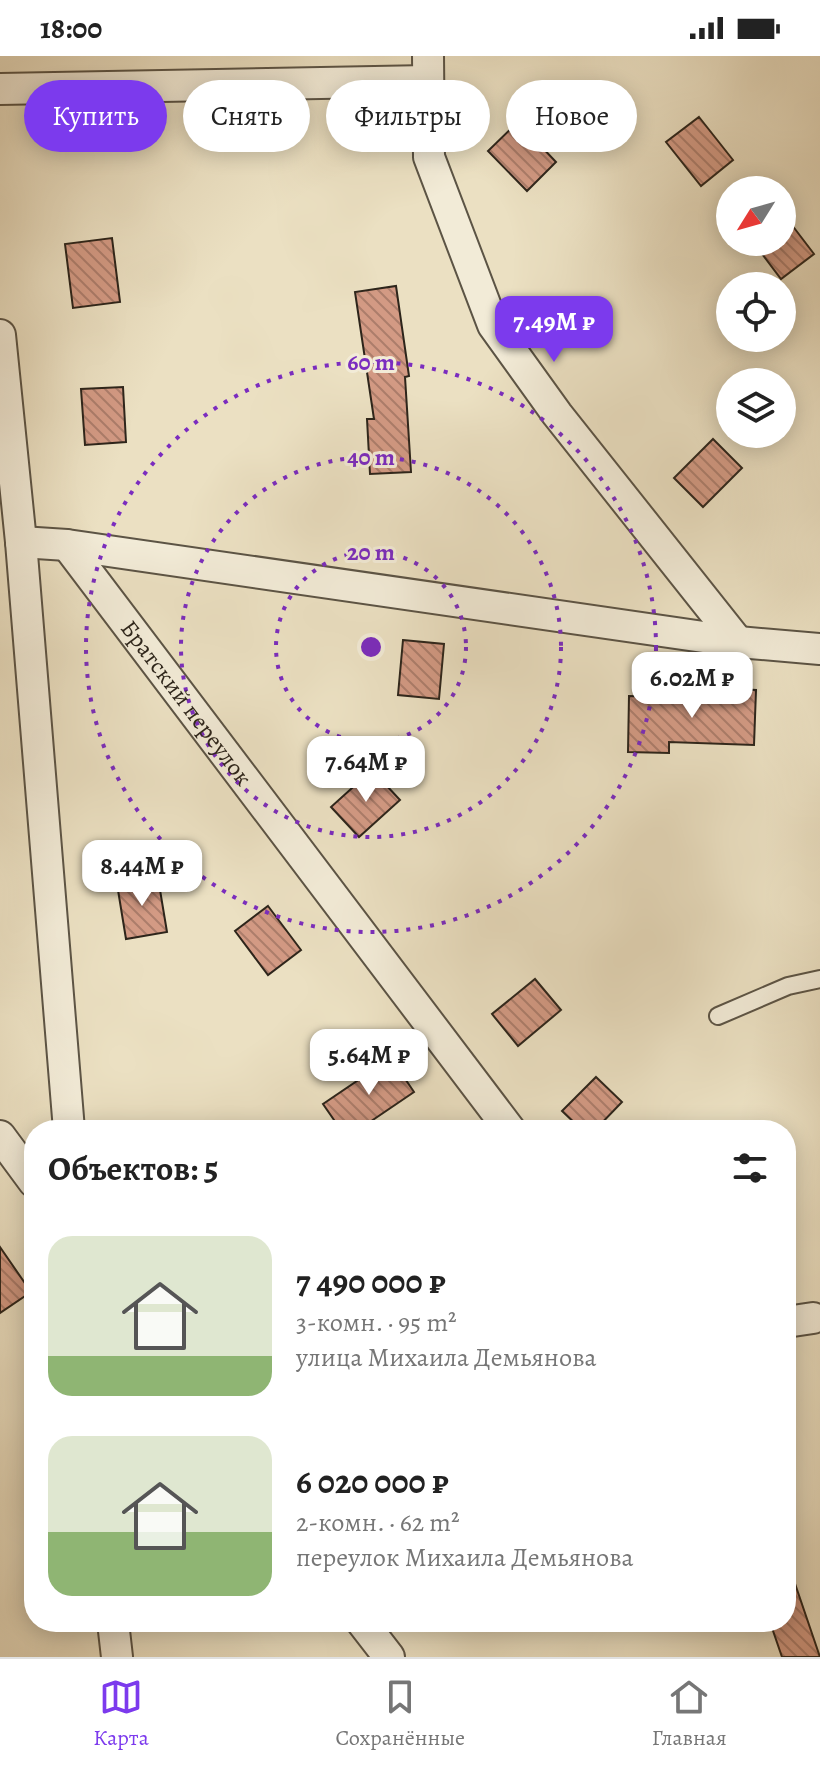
<!DOCTYPE html>
<html lang="ru">
<meta charset="utf-8">
<style>
:root{--surface:#fff;--page:#f2f2f2;--text:#222;--muted:#767676;--line:#e0e0e0;--accent:#7c3aed}
body{margin:0;font-family:Alegreya,serif;background:var(--page);color:var(--text);height:100vh;display:flex;flex-direction:column;font-size:30px;white-space:nowrap}
*{box-sizing:border-box;margin:0}
p{font-size:26px;color:var(--muted)}
.icon{flex:none;width:44px;height:44px;fill:none;stroke:currentColor;stroke-width:2;stroke-linecap:round;stroke-linejoin:round}
.map{position:relative;flex:1;overflow:hidden}
.drawer{position:absolute;left:24px;top:1064px;width:772px;height:512px;display:flex;flex-direction:column;background:var(--surface);border-radius:32px;box-shadow:0 4px 20px #0003}
.drawer>*{flex:none}
.banner{position:absolute;left:24px;top:24px;width:772px;height:72px;display:flex;gap:16px}
.needle{width:52px;rotate:233deg}
.controls{position:absolute;left:716px;top:120px;display:grid;gap:16px}
.controls a{display:grid;place-items:center;width:80px;height:80px;border-radius:50%;background:var(--surface);box-shadow:0 4px 20px #0003;font-size:40px}
.price{position:absolute;translate:-50% -68px;padding:0 18px;border-radius:16px;background:#fff;color:#222;font-size:26px;line-height:52px;filter:drop-shadow(0 2px 4px #0008)}
.price::after{content:'';position:absolute;left:50%;top:48px;width:24px;height:18px;margin-left:-12px;background:inherit;clip-path:polygon(0 0,100% 0,50% 100%)}
.price.current{background:var(--accent);color:#fff}
ul{padding:0;list-style:none}
li{display:flex;align-items:center;gap:24px;height:200px;padding:0 24px}
li span{display:grid;place-items:center;flex:none;width:224px;height:160px;border-radius:24px;color:#555}
li>.icon{margin-inline-start:auto}
span .icon{width:96px;height:96px;fill:#fffc;stroke-width:1}
li b{font-size:34px}
h2{display:flex;justify-content:space-between;align-items:center;height:96px;padding:0 24px;font-size:34px}
.tag{padding:0 28px;border-radius:36px;background:var(--surface);box-shadow:0 4px 20px #0003;font-size:28px;line-height:72px}
.tag.current{background:var(--accent);color:#fff}
.status{display:flex;justify-content:space-between;align-items:center;height:56px;padding:0 40px;background:var(--surface);direction:ltr}
.status svg{height:22px;fill:currentColor}
.tabs{display:flex;justify-content:space-around;align-items:center;height:112px;border-top:2px solid var(--line);background:var(--surface);font-size:22px;color:var(--muted)}
.tabs a{display:grid;justify-items:center;gap:4px}
.tabs .current{color:var(--accent)}
.map>svg:first-child{display:block}
.building{fill:url(#building-back-hatch);stroke:#2d251b;stroke-width:2}
.lines{fill:none;stroke-linecap:round;stroke-linejoin:round}
.lane-casing{stroke:#5c5445;stroke-width:20}
.street-casing{stroke:#5c5445;stroke-width:34}
.lane{stroke:#f2ebd7;stroke-width:16}
.street{stroke:#f2ebd7;stroke-width:30}
.ring{fill:none;stroke:#7b2cbf;stroke-width:4;stroke-dasharray:4 8}
.labels{text-anchor:middle;dominant-baseline:central;stroke-width:6;stroke-linejoin:round;paint-order:stroke}
.street-label{font-size:24px;fill:#2d251b;stroke:#f2ebd7}
.centre{fill:#7b2cbf;stroke:#f2ebd7;stroke-width:4}
.ring-label{font-size:24px;text-anchor:middle;font-weight:bold;fill:#7b2cbf;stroke:#f2ebd7;stroke-width:6;stroke-linejoin:round;paint-order:stroke}
</style>
<div class="status"><b>18:00</b><svg viewBox="0 0 49 12"><path d="M0 12V9h3v3zM5 12V6h3v6zM10 12V3h3v9zM15 12V0h3v12zM26 1h20v11H26zM47 4h2v5h-2z"/></svg></div>
<div class="map">
<svg width="820" height="1601" viewBox="0 0 820 1601">
<defs>
<pattern id="building-back-hatch" width="6" height="6" patternUnits="userSpaceOnUse" patternTransform="scale(2)"><rect width="6" height="6" fill="#d39a84"/><path d="M-1 5l2 2M0 0l6 6M5-1l2 2" fill="none" stroke="#ac7d6b"/></pattern>
</defs>
<rect width="100%" height="100%" fill="#ebe0c2"/>
<filter id="stains"><feTurbulence type="fractalNoise" baseFrequency=".0025" numOctaves="4"/><feColorMatrix values="0 0 0 0 .2 0 0 0 0 .09 0 0 0 0 .02 0 0 0 .5 -.17"/></filter>
<radialGradient id="worn" r=".72"><stop offset=".6" stop-color="#630" stop-opacity="0"/><stop offset="1" stop-color="#630" stop-opacity=".3"/></radialGradient>
<path class="building" d="M 699,61 L 733,104 L 701,130 L 666,86 Z
M 518,66 L 556,106 L 527,135 L 488,95 Z
M 782,156 L 814,198 L 781,223 L 753,186 L 782,186 Z
M 112,182 L 120,246 L 73,252 L 65,188 Z
M 396,230 L 409,320 L 405,321 L 411,416 L 370,418 L 367,363 L 374,363 L 355,236 Z
M 123,331 L 126,386 L 85,389 L 81,333 Z
M 713,383 L 742,412 L 703,451 L 674,422 Z
M 403,584 L 444,588 L 439,643 L 398,639 Z
M 715,632 L 756,634 L 754,689 L 669,686 L 669,697 L 628,696 L 629,640 L 714,642 Z
M 372,714 L 400,744 L 359,781 L 331,751 Z
M 158,822 L 167,876 L 126,883 L 117,828 Z
M 268,850 L 301,894 L 268,919 L 235,875 Z
M 535,923 L 561,954 L 518,990 L 492,958 Z
M 391,1002 L 414,1036 L 358,1074 L 341,1074 L 323,1048 Z
M 596,1021 L 622,1046 L 595,1074 L 582,1074 L 562,1055 Z
M 0,1191 L 31,1236 L 0,1257 Z
M 786,1513 L 790,1513 L 820,1601 L 782,1601 L 770,1566 L 786,1566 Z"/>
<g class="lines">
<g class="lane-casing">
<path id="lane" d="M 718,960 L 788,930 L 820,923"/>
</g>
<g class="street-casing">
<g id="street">
<path d="M 428,0 L 429,101 L 493,269 L 557,358 L 738,586"/>
<path d="M 0,33 L 428,25"/>
<path d="M 0,279 L 21,486 L 69,1074"/>
<path d="M 21,486 L 67,489 L 738,586 L 820,593"/>
<path id="s1" d="M 67,489 L 510,1074"/>
<path d="M 0,1080 L 34,1126"/>
<path d="M 786,1266 L 813,1262"/>
<path d="M 113,1566 L 117,1601"/>
<path d="M 362,1566 L 389,1601"/>
</g>
</g>
<use href="#lane" class="lane"/>
<use href="#street" class="street"/>
</g>
<g class="ring">
<circle cx="371" cy="591" r="95"/>
<circle cx="371" cy="591" r="190"/>
<circle cx="371" cy="591" r="285"/>
</g>
<g class="labels">
<g class="street-label">
<text stroke="none"><textPath href="#s1" startOffset="198">Братский переулок</textPath></text>
</g>
</g>
<circle cx="371" cy="591" r="12" class="centre"/>
<g class="ring-label">
<text x="371" y="314">60 m</text>
<text x="371" y="409">40 m</text>
<text x="371" y="504">20 m</text>
</g>
<rect width="100%" height="100%" filter="url(#stains)"/>
<rect width="100%" height="100%" fill="url(#worn)"/>
</svg>
<div class="controls">
<a><svg class="needle" viewBox="-14 -14 28 28"><path d="M0-13l5 13h-10z" fill="#e53935"/><path d="M0 13l5-13h-10z" fill="#767676"/></svg></a>
<a><svg class="icon" aria-label="locate" viewBox="0 0 24 24"><circle cx="12" cy="12" r="6"/><path d="M12 2v4M12 18v4M2 12h4M18 12h4"/></svg></a>
<a><svg class="icon" aria-label="layers" viewBox="0 0 24 24"><path d="M12 4l9 5-9 5-9-5zM3 14l9 5 9-5"/></svg></a>
</div>
<b class="price current" style="left:554px;top:308px">7.49M ₽</b>
<b class="price" style="left:692px;top:664px">6.02M ₽</b>
<b class="price" style="left:366px;top:748px">7.64M ₽</b>
<b class="price" style="left:142px;top:852px">8.44M ₽</b>
<b class="price" style="left:369px;top:1041px">5.64M ₽</b>
<div class="banner">
<a class="tag current">Купить</a>
<a class="tag">Снять</a>
<a class="tag">Фильтры</a>
<a class="tag">Новое</a>
</div>
<section class="drawer">
<h2>Объектов: 5<svg class="icon" aria-label="filters" viewBox="0 0 24 24"><path d="M4 7h16M4 17h16"/><circle cx="9" cy="7" r="2"/><circle cx="15" cy="17" r="2"/></svg></h2>
<ul>
<li><span style="background:linear-gradient(#dfe7d0 75%,#8fb573 0)"><svg class="icon" aria-label="home" viewBox="0 0 24 24"><path d="M3 11l9-7 9 7M6 9v11h12V9"/></svg></span><div><b>7 490 000 ₽</b><p>3-комн. · 95 m²</p><p>улица Михаила Демьянова</p></div></li>
<li><span style="background:linear-gradient(#dfe7d0 60%,#8fb573 0)"><svg class="icon" aria-label="home" viewBox="0 0 24 24"><path d="M3 11l9-7 9 7M6 9v11h12V9"/></svg></span><div><b>6 020 000 ₽</b><p>2-комн. · 62 m²</p><p>переулок Михаила Демьянова</p></div></li>
</ul>
</section>
</div>
<nav class="tabs">
<a class="current"><svg class="icon" aria-label="map" viewBox="0 0 24 24"><path d="M3 6l6-2 6 2 6-2v14l-6 2-6-2-6 2zM9 4v14M15 6v14"/></svg>Карта</a>
<a><svg class="icon" aria-label="saved" viewBox="0 0 24 24"><path d="M7 4h10v16l-5-4-5 4z"/></svg>Сохранённые</a>
<a><svg class="icon" aria-label="home" viewBox="0 0 24 24"><path d="M3 11l9-7 9 7M6 9v11h12V9"/></svg>Главная</a>
</nav>
